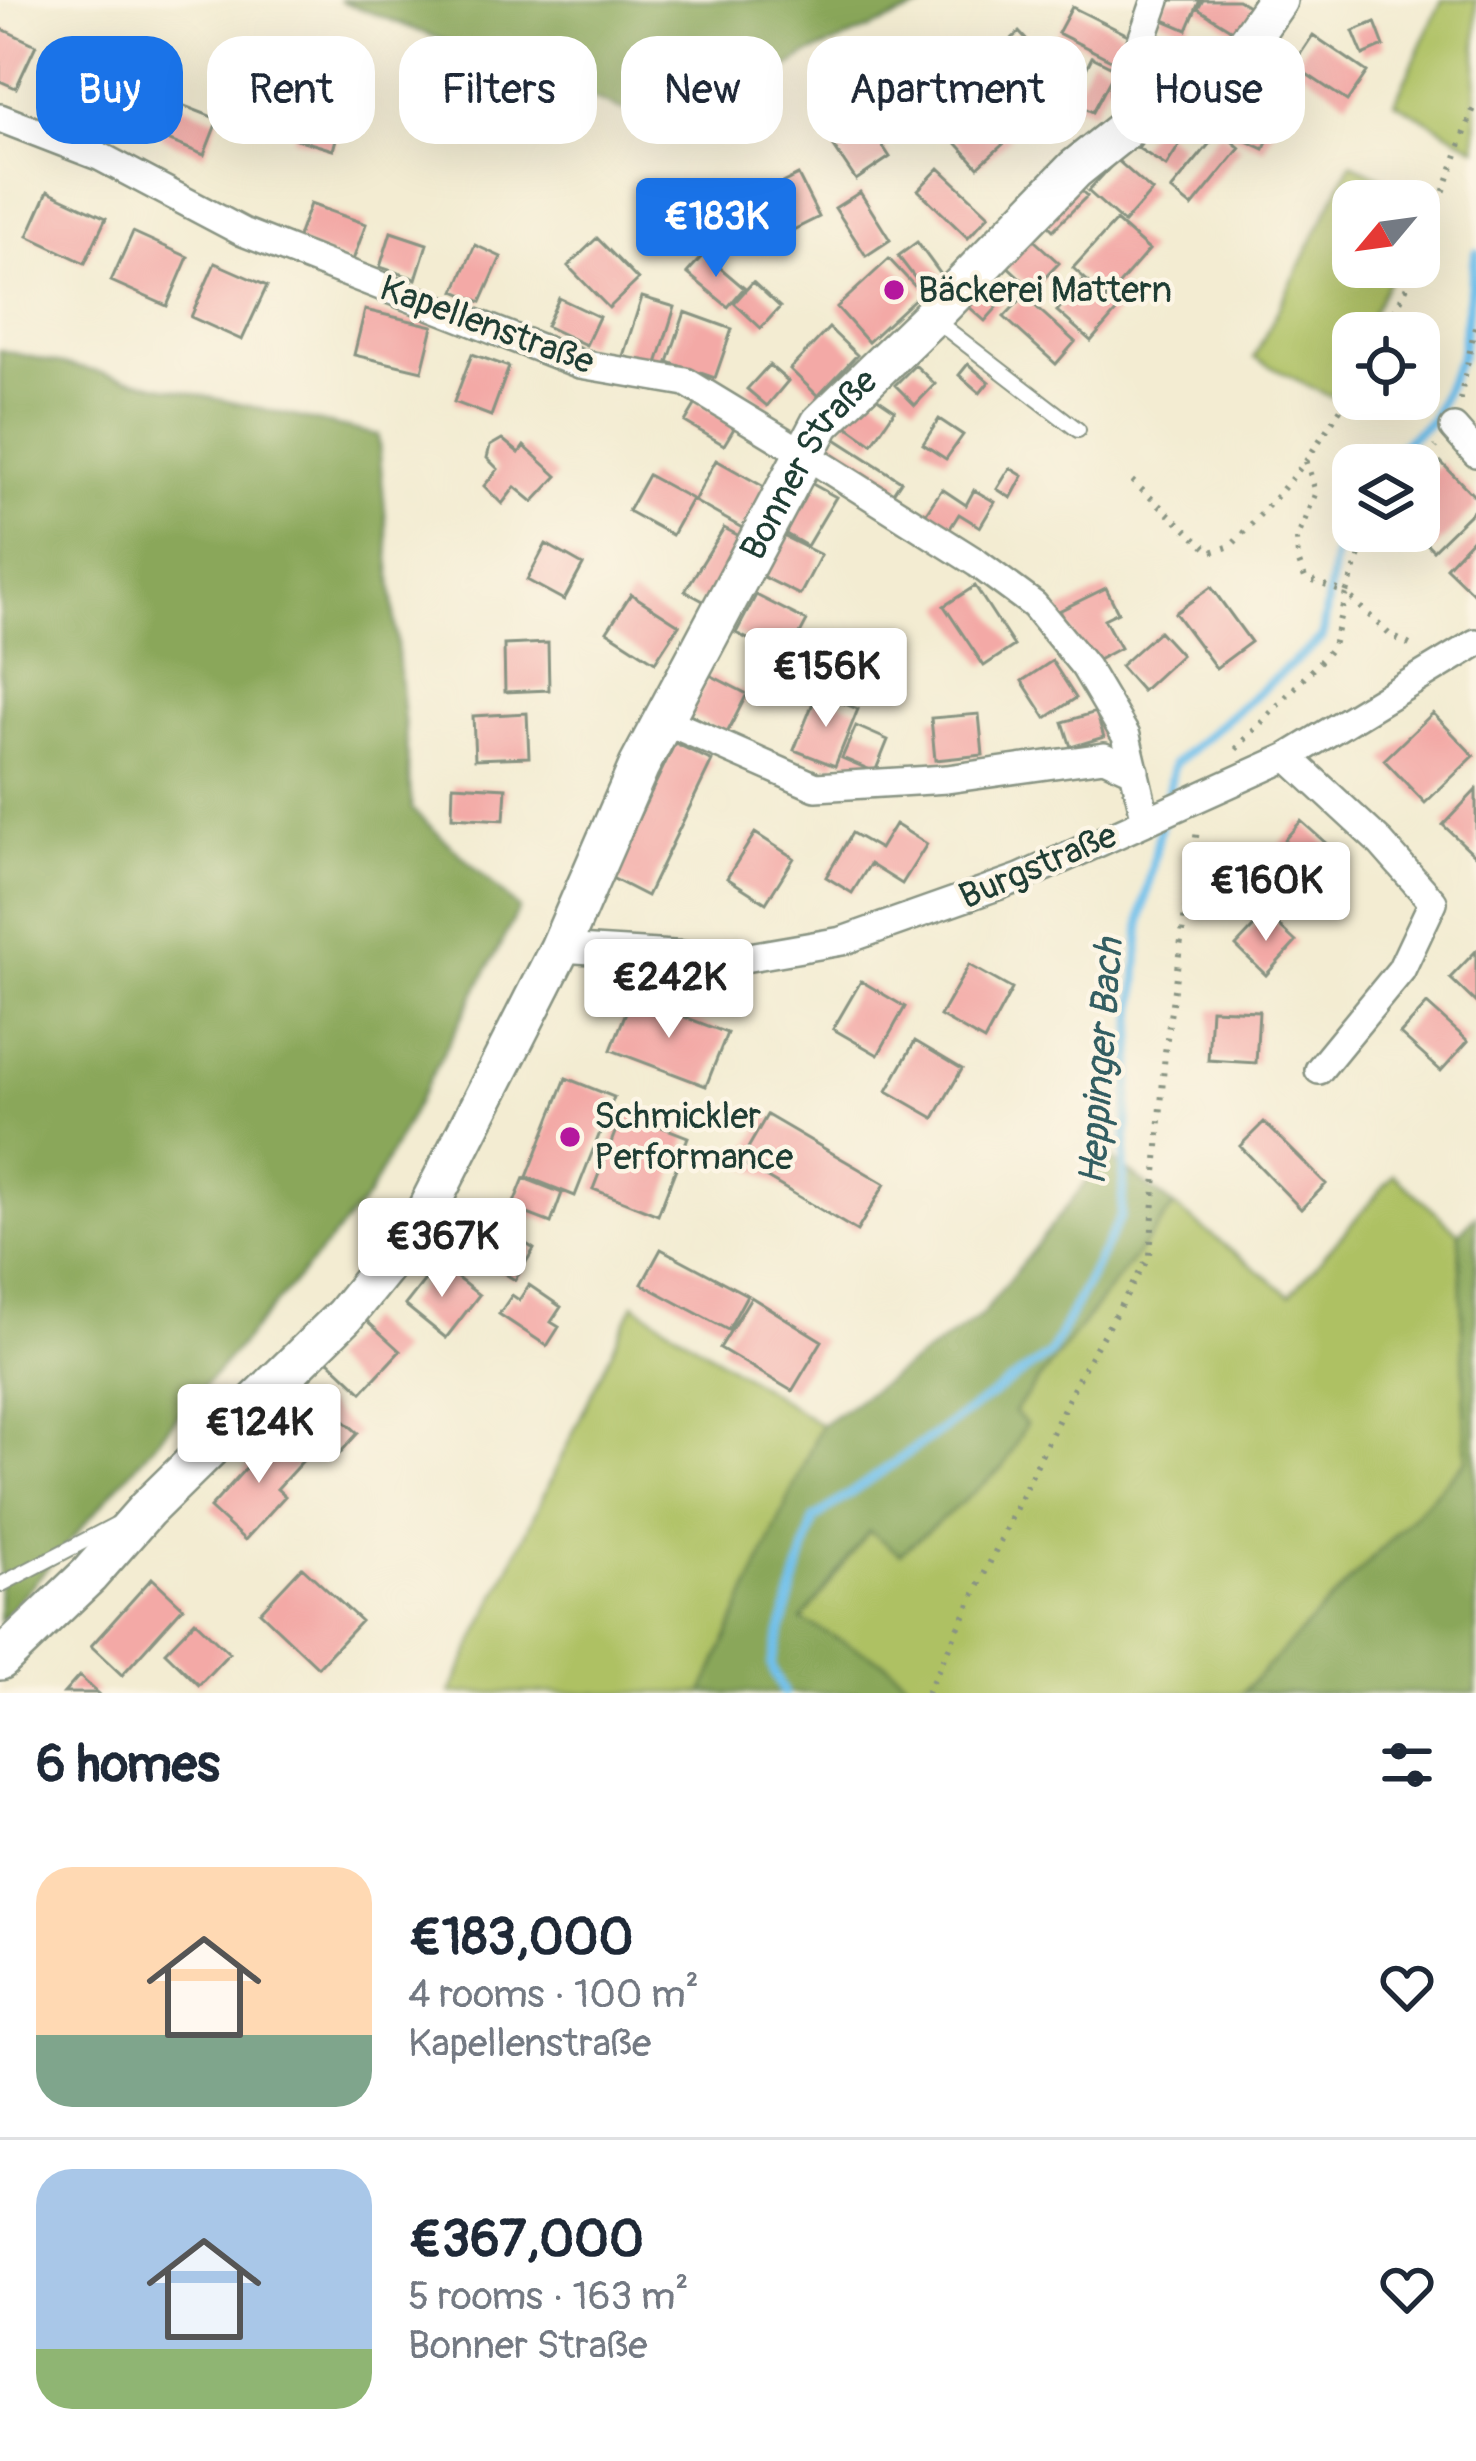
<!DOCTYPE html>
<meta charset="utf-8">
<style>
:root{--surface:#fff;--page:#f2f2f3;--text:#1f2937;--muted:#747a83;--line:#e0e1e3;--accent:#1a73e8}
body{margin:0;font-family:Pangolin,sans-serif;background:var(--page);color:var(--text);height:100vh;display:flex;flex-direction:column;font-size:45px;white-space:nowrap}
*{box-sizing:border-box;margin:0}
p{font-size:39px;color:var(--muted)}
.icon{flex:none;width:66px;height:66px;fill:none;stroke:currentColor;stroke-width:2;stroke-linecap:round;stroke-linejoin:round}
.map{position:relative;height:1693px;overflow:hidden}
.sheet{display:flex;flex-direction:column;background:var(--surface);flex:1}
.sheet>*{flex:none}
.top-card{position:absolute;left:36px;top:36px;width:1404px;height:108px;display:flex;gap:24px}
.needle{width:78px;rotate:241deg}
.controls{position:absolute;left:1332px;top:180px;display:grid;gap:24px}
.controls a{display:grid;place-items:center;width:108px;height:108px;border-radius:24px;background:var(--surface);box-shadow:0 12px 48px #0002;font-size:60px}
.price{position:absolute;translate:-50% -102px;padding:0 27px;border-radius:12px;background:#fff;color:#222;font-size:39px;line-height:78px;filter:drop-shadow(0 3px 6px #0008)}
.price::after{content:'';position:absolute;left:50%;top:72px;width:36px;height:27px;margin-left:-18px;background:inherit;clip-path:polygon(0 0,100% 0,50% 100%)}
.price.current{background:var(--accent);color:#fff}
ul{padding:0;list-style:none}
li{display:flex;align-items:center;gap:36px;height:300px;padding:0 36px}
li+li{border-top:3px solid var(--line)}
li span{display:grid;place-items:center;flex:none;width:336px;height:240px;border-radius:36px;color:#555}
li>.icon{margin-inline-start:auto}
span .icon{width:144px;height:144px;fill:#fffc;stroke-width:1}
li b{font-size:51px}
h2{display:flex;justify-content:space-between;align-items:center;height:144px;padding:0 36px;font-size:51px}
.pill{padding:0 42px;border-radius:36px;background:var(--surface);box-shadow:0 12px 48px #0002;font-size:42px;line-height:108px}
.pill.current{background:var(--accent);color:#fff}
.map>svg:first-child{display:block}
.green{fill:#aec164;stroke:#667f4c;stroke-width:3}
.forest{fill:#8aa75a;stroke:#547247;stroke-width:3}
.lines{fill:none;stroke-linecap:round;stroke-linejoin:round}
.stream{stroke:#70c0eb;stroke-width:9}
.building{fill:#f3a9a6}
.service-casing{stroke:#899483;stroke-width:18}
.minor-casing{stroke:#899483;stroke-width:32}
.secondary-casing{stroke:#899483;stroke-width:44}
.path{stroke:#899483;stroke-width:6;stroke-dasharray:3 9;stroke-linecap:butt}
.service{stroke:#fff;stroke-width:14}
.minor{stroke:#fff;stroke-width:27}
.secondary{stroke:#fff;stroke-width:39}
.poi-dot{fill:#b5179e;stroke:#fcf5e5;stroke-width:4.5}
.labels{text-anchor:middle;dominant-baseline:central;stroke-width:9;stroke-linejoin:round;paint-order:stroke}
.poi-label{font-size:36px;fill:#1f3d34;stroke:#fcf5e5;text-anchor:start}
.street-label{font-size:36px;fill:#1f3d34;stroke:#fcf5e5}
.water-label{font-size:39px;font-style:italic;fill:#335e62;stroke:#fcf5e5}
</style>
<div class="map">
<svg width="1476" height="1693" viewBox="0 0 1476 1693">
<rect width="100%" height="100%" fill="#fcf5e5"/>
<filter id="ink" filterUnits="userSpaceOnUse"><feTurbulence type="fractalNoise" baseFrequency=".00833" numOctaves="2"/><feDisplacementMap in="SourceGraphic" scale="24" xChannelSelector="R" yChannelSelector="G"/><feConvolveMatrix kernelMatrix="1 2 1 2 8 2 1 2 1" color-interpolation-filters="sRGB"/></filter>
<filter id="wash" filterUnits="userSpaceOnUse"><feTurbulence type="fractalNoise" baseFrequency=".004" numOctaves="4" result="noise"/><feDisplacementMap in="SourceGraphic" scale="48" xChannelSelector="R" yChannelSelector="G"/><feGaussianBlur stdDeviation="2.7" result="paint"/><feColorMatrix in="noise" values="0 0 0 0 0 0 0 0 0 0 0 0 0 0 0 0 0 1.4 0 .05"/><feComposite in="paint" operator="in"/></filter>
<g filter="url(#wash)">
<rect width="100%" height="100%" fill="#f3ecd2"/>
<path class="green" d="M 1442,0 L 1476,0 L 1476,148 L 1395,102 Z
M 1351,163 L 1428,201 L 1419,219 L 1419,201 L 1353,201 L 1353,267 L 1395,267 L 1363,333 L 1353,333 L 1353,352 L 1331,397 L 1254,358 Z
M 1394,1175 L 1459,1233 L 1467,1460 L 1242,1693 L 920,1693 L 887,1664 L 801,1621 L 869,1531 L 1014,1412 L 1174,1206 L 1290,1295 Z
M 634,1304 L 821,1425 L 703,1693 L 450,1693 Z"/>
<path class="forest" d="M 339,0 L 939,0 L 807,55 L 682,133 Z
M 0,350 L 378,435 L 412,809 L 519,909 L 367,1198 L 0,1622 Z
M 1107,1155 L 1174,1206 L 1014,1412 L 1026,1424 L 1003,1468 L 900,1554 L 869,1531 L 802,1620 L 887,1664 L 920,1693 L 703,1693 L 821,1425 L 981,1316 Z
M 1476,1215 L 1476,1693 L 1242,1693 L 1467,1460 L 1459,1233 Z"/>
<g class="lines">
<path class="stream" d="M 1376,465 L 1431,421 L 1461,355 L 1476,253
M 784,1693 L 771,1665 L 814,1519 L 1050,1354 L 1121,1216 L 1141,919 L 1174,764 L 1322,638 L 1336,547 L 1353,508"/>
</g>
<g id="blocks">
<path class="building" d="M 1166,0 L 1200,0 L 1187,30 L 1159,18 Z
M 1203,0 L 1238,0 L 1255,10 L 1240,35 L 1198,9 Z
M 1072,7 L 1132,37 L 1119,64 L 1058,33 Z
M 1375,22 L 1384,46 L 1363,55 L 1353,31 Z
M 0,28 L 36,45 L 16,88 L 0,81 Z
M 1019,32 L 1055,71 L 998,123 L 963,84 Z
M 1313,35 L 1367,72 L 1347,101 L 1293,65 Z
M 78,54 L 129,73 L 111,119 L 60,100 Z
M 1092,57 L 1116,69 L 1093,112 L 1070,101 Z
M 963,87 L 1010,138 L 978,167 L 932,116 Z
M 1239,94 L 1280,112 L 1264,149 L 1222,130 Z
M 174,102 L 218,119 L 204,155 L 160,137 Z
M 298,120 L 338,132 L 333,150 L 293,138 Z
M 868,124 L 890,157 L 856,180 L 834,147 Z
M 1153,126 L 1180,144 L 1166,166 L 1138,148 Z
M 1220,131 L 1240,148 L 1192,207 L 1171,190 Z
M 1117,160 L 1152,191 L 1124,223 L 1088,191 Z
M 939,168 L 989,215 L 968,238 L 918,190 Z
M 798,175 L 819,217 L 785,234 L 764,192 Z
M 1073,183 L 1087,196 L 1053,230 L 1040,217 Z
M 48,191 L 106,218 L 85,263 L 28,236 Z
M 860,192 L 890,240 L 866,256 L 835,208 Z
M 310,204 L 366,224 L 352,263 L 296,242 Z
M 1116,221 L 1149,250 L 1107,298 L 1073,268 Z
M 133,232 L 188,257 L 167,306 L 111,281 Z
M 391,232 L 427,244 L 416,279 L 380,267 Z
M 1026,233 L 1059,263 L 1033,290 L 1001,260 Z
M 597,238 L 638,280 L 609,308 L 568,266 Z
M 917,242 L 942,276 L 924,290 L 898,256 Z
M 475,245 L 501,257 L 481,302 L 455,291 Z
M 704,254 L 744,288 L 728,307 L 687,273 Z
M 889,259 L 921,293 L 868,342 L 837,307 Z
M 215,263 L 267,286 L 242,340 L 191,317 Z
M 983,271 L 1009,294 L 985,321 L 959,298 Z
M 1083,281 L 1117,311 L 1091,341 L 1057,311 Z
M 753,282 L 780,307 L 761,328 L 734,303 Z
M 1024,296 L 1075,342 L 1056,364 L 1004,317 Z
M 642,297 L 675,307 L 656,367 L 623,356 Z
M 559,298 L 599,317 L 586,345 L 546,326 Z
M 365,310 L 433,326 L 422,371 L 354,355 Z
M 685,312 L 732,329 L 715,378 L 668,362 Z
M 829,328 L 857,355 L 818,396 L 790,369 Z
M 472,354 L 509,367 L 491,416 L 454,402 Z
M 968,364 L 989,382 L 980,393 L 959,375 Z
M 769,365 L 788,381 L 767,406 L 747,389 Z
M 915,365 L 935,384 L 915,405 L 895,385 Z
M 867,391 L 895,410 L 872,444 L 844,424 Z
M 697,402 L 736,425 L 724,445 L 685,422 Z
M 939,419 L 963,435 L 946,459 L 923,444 Z
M 828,434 L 901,481 L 887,502 L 814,456 Z
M 502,439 L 519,453 L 524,446 L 557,476 L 533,502 L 515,487 L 502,504 L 484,486 L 498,469 L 487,458 L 490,446 Z
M 716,460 L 766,488 L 744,529 L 694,501 Z
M 1441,462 L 1476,498 L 1476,508 L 1433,550 L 1415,531 L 1419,531 L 1419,484 Z
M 1010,468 L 1023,476 L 1011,498 L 997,489 Z
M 648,475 L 692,499 L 672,535 L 628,511 Z
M 807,481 L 836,497 L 807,546 L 779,530 Z
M 942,489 L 966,505 L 974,490 L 995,502 L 980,527 L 959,514 L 944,538 L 920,522 Z
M 724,528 L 749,541 L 714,607 L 685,591 Z
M 777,533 L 821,555 L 800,595 L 756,573 Z
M 1476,535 L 1476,596 L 1446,567 Z
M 546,544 L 583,565 L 564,600 L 527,580 Z
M 975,586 L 1014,646 L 984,666 L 944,606 Z
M 1211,587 L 1251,642 L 1216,668 L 1175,613 Z
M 1106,588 L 1118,612 L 1104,619 L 1120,648 L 1090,664 L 1059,611 Z
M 631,594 L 679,625 L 655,662 L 607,631 Z
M 756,595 L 807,621 L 787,659 L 736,633 Z
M 1159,631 L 1181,655 L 1142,691 L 1120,666 Z
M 548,643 L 549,690 L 505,692 L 504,645 Z
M 1052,661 L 1076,698 L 1046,718 L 1022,681 Z
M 710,675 L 747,694 L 727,733 L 690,714 Z
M 817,693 L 858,709 L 835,766 L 794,750 Z
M 1096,712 L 1104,737 L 1071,747 L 1063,722 Z
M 527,713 L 529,757 L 475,759 L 473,716 Z
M 1433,713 L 1474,756 L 1425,803 L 1384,760 Z
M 979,714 L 983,755 L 935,760 L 931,718 Z
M 856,726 L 888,740 L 875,772 L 842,758 Z
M 675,743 L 712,761 L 647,896 L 610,877 Z
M 453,785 L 506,788 L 504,820 L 452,817 Z
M 1476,790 L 1476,856 L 1443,825 Z
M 1301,821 L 1347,862 L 1310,904 L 1264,863 Z
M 895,824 L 927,844 L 902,884 L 870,864 L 852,893 L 826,877 L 852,833 L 880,849 Z
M 755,833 L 794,858 L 766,903 L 727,878 Z
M 1266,914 L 1296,942 L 1266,975 L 1236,946 Z
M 1476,951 L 1476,1003 L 1450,978 Z
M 969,965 L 1012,989 L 984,1041 L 940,1016 Z
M 861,981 L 905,1007 L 878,1055 L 833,1029 Z
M 632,997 L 727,1033 L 706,1086 L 611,1050 Z
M 1427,1004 L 1468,1041 L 1441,1071 L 1400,1034 Z
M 1211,1009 L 1259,1011 L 1256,1063 L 1208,1060 Z
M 915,1041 L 962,1069 L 934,1118 L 887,1091 Z
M 566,1078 L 614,1097 L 575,1196 L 527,1177 Z
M 623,1112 L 688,1137 L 658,1215 L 593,1189 Z
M 767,1115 L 885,1184 L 857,1231 L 740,1162 Z
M 1264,1122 L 1326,1184 L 1301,1209 L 1240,1146 Z
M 524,1178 L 562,1193 L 551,1223 L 512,1208 Z
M 475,1211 L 534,1249 L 515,1280 L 455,1243 Z
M 661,1249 L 747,1295 L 728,1330 L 642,1284 Z
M 438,1263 L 479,1295 L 446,1338 L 405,1305 Z
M 529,1285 L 561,1307 L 551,1322 L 559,1327 L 547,1346 L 499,1314 L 512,1295 L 519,1300 Z
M 751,1297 L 822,1341 L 792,1391 L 720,1348 Z
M 366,1320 L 400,1351 L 362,1392 L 328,1360 Z
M 320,1400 L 358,1433 L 340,1453 L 302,1420 Z
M 280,1430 L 308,1455 L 277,1489 L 285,1496 L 245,1540 L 210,1508 Z
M 302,1567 L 361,1621 L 318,1667 L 260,1612 Z
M 152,1578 L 183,1607 L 122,1675 L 91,1646 Z
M 195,1621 L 229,1653 L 199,1685 L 165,1652 Z
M 79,1676 L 98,1693 L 64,1693 Z"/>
</g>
</g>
<g filter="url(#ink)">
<use href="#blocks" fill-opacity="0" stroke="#899483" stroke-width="3"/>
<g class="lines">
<g class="service-casing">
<path id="service" d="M 935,320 L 1078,430
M 0,1585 L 115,1525"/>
</g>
<g class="minor-casing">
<path id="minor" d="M 0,118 L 101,157 L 243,232 L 580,364 L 686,382 L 803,453 L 977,563 L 1034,605 L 1085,667 L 1126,736 L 1146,821
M 1130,125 L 1124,92 L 1156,0
M 1454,428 L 1476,453
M 666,721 L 816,787 L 947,779 L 1104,757 L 1135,771
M 1288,757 L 1381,843 L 1433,902 L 1401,970 L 1319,1070
M 560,948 L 738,959 L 842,941 L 1020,878 L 1288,757 L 1476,643"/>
</g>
<g class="secondary-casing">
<g id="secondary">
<path id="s1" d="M 0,1660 L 89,1575 L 147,1509 L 344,1316 L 423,1218 L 560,948 L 639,766 L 821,423 L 931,317 L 1075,169 L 1130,125 L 1245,46 L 1277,0"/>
</g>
</g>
<path class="path" d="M 1419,259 L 1476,102
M 1385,333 L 1416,267
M 1419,397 L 1434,410
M 1460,400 L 1476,321
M 1306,461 L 1316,492 L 1297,539 L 1298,560 L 1305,578 L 1346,593 L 1369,531
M 1419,465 L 1436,447
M 1132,481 L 1211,552 L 1231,546 L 1277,496 L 1306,461 L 1353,390
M 1236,749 L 1325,656 L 1333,646 L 1346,593 L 1390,635 L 1416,648
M 927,1693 L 1081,1373 L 1150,1255 L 1165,1052 L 1197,830"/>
<use href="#service" class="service"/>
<use href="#minor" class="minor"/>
<use href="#secondary" class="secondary"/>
</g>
</g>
<g class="poi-dot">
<circle cx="894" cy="290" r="12"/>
<circle cx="570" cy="1137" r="12"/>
</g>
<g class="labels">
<g class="poi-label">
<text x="918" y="290">Bäckerei Mattern</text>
<text x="594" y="1116">Schmickler<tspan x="594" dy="41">Performance</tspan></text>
</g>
<g class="street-label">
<text transform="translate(487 325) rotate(20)">Kapellenstraße</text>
<text stroke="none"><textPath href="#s1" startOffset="1461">Bonner Straße</textPath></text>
<text transform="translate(1038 866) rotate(-23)">Burgstraße</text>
</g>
<g class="water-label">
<text transform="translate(1101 1062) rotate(-86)">Heppinger Bach</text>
</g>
</g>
</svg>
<div class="controls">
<a><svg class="needle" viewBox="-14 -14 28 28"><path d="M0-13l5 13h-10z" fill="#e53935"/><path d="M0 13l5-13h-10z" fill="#747a83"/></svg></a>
<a><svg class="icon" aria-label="locate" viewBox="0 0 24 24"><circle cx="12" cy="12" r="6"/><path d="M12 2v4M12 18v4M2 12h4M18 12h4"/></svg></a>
<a><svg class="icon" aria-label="layers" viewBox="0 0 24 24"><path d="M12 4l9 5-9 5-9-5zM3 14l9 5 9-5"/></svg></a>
</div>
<b class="price current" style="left:716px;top:280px">€183K</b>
<b class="price" style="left:826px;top:730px">€156K</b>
<b class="price" style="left:1266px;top:944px">€160K</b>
<b class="price" style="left:669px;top:1041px">€242K</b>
<b class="price" style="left:442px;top:1300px">€367K</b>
<b class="price" style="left:259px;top:1486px">€124K</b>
<div class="top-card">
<a class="pill current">Buy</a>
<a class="pill">Rent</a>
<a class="pill">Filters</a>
<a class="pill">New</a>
<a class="pill">Apartment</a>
<a class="pill">House</a>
</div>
</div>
<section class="sheet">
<h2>6 homes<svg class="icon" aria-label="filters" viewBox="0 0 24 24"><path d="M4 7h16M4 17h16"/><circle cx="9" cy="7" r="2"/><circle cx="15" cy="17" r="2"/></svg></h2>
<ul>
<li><span style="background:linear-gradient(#ffd9b3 70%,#7fa58c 0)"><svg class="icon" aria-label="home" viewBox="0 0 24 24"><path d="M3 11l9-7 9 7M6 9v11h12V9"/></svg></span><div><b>€183,000</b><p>4 rooms · 100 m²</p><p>Kapellenstraße</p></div><svg class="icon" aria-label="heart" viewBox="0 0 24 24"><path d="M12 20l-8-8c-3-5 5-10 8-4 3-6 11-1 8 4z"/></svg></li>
<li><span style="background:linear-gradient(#a9c7e8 75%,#8fb573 0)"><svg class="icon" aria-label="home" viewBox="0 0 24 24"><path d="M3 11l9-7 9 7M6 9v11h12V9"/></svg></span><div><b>€367,000</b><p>5 rooms · 163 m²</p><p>Bonner Straße</p></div><svg class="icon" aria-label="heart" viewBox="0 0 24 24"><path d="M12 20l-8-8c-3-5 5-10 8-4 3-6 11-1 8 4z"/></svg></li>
</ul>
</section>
